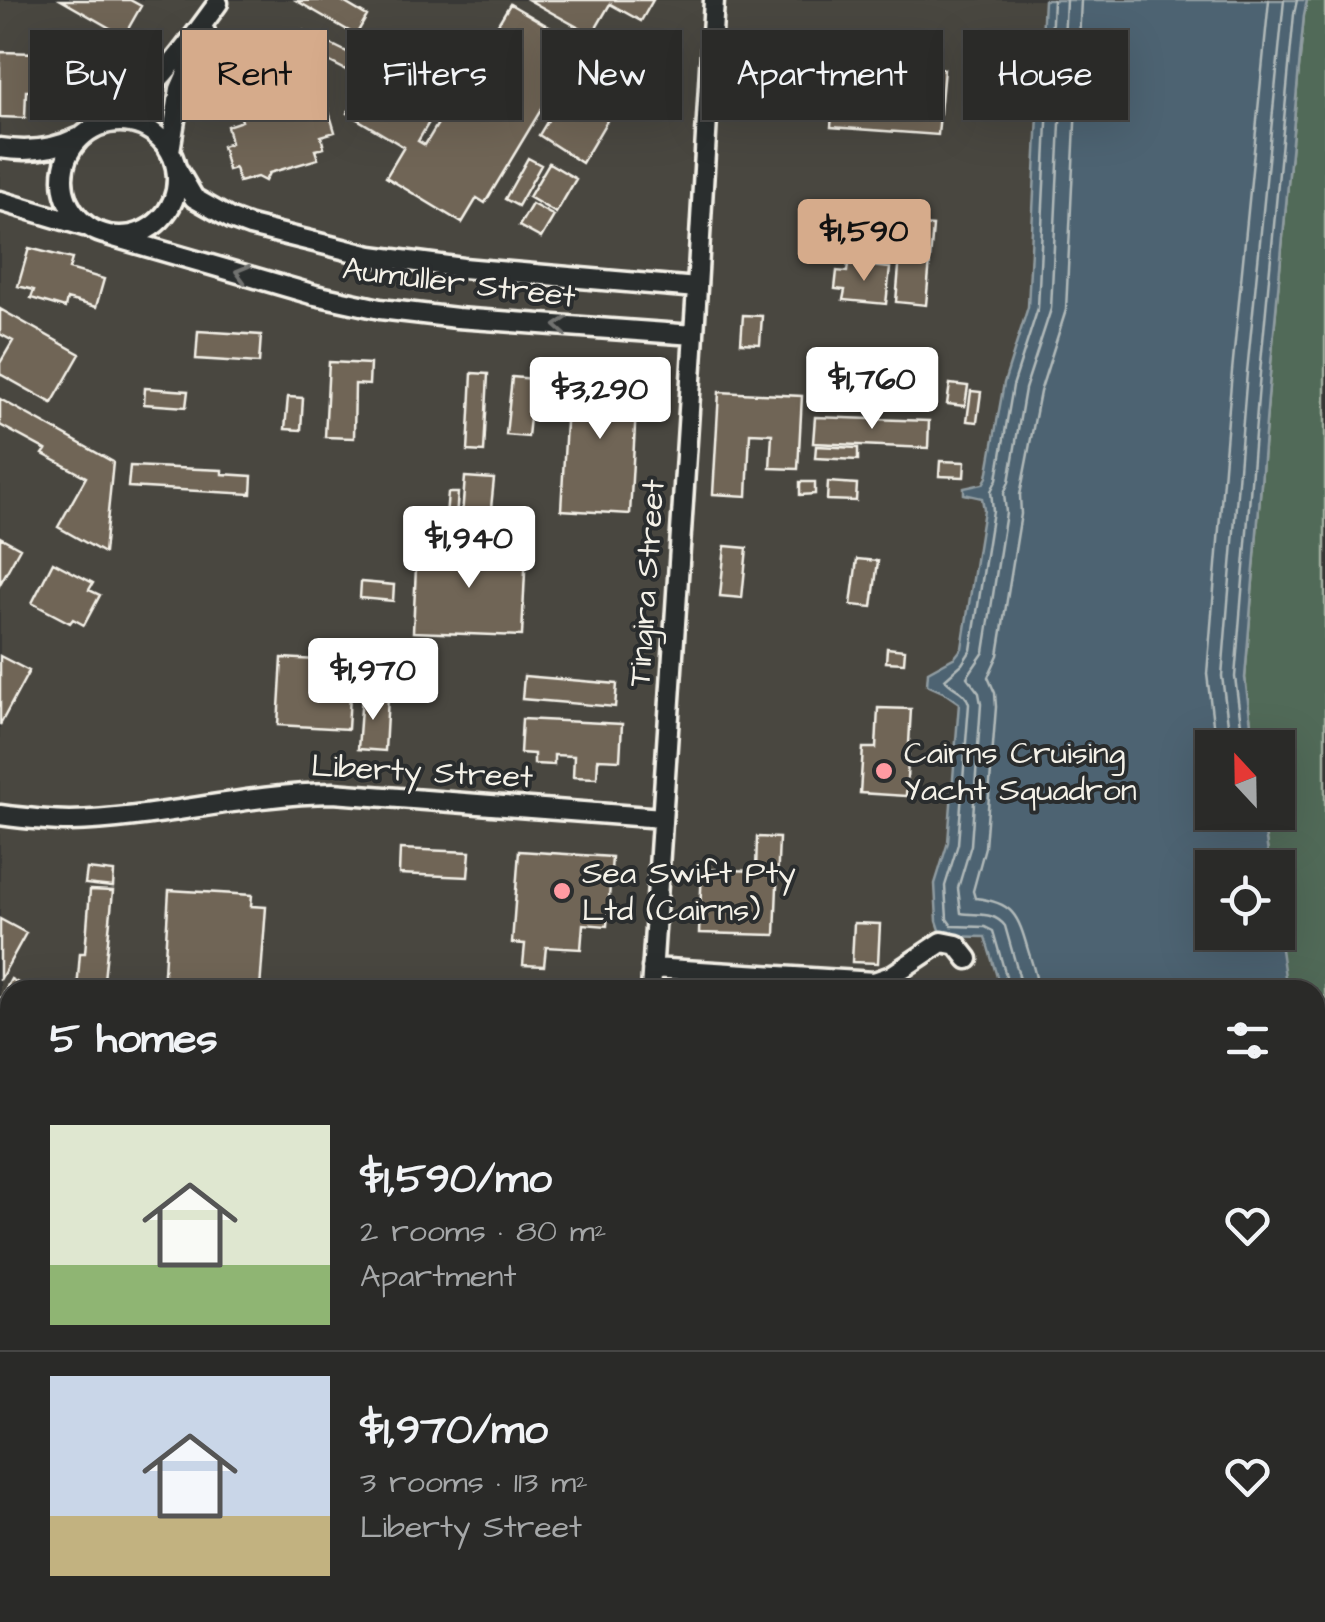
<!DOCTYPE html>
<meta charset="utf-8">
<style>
:root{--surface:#2a2a28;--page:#323230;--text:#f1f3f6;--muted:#a5a7a8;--line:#464645;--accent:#d6ab8b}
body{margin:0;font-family:"Architects Daughter",sans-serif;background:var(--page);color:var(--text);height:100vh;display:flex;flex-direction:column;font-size:38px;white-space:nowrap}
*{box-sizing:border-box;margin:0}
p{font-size:32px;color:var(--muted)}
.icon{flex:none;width:55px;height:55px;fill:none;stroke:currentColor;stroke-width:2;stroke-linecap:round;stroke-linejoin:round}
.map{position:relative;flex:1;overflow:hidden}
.panel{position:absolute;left:0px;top:980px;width:1325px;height:642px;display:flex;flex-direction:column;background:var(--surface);border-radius:30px 30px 0 0;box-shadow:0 10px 40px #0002,0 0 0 2px var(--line)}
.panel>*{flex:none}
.banner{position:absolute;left:30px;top:30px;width:1265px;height:90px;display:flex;gap:20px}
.needle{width:65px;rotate:338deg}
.buttons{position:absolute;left:1195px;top:730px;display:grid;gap:20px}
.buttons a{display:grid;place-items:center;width:100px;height:100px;border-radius:0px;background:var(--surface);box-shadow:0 10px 40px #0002,0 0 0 2px var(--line);font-size:50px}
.price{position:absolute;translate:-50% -85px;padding:0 22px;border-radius:10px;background:#fff;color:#222;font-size:32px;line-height:65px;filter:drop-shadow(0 2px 5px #0008)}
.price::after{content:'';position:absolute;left:50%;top:60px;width:30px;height:22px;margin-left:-15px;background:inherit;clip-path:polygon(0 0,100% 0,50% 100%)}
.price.on{background:var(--accent);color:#111}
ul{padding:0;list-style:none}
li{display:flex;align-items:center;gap:30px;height:250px;padding:0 50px}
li+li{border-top:2px solid var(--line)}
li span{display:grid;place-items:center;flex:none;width:280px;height:200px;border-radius:0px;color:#555}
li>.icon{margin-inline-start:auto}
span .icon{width:120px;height:120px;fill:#fffc;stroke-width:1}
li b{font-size:42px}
h2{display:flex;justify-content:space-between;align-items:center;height:120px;padding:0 50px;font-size:42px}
.tag{padding:0 35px;border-radius:0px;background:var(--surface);box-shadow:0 10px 40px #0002,0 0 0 2px var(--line);font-size:35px;line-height:90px}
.tag.on{background:var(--accent);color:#111}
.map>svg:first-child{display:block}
.built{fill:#494640}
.green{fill:#516a58;stroke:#a2aea0;stroke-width:2.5}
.water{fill:#4d6472;stroke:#909ca1;stroke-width:2.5}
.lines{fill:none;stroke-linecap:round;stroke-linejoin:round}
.shore{stroke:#b1b9b9;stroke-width:2.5}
.building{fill:#706557;stroke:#f4f1e8;stroke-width:2.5}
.minor-casing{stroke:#f4f1e8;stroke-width:25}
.minor{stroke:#2a2d2e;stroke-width:18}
.oneway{stroke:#71726f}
.poi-dot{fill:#ff9aa2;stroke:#2a2d2e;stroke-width:4}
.labels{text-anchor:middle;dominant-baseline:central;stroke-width:8;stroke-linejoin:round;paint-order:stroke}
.street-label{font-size:32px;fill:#f4f1e8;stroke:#2a2d2e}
.poi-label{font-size:32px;fill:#f4f1e8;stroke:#2a2d2e;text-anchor:start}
</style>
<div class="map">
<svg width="1325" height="1622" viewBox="0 0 1325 1622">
<rect width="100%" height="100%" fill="#383836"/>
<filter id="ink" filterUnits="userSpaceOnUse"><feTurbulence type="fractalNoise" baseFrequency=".01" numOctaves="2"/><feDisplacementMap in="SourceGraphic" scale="20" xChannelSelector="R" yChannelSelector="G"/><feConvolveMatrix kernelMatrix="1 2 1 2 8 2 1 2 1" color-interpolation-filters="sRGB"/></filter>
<g filter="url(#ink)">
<path class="built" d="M 0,0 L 1044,0 L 1028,307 L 1004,383 L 987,477 L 983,484 L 964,494 L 982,498 L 984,510 L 962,648 L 955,657 L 928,672 L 943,692 L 959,702 L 948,842 L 935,885 L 937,921 L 942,936 L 985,936 L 1001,990 L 10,990 L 10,1612 L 936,1612 L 944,1622 L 0,1622 Z"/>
<path class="green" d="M 1307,0 L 1325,0 L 1325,1058 L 1315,1040 L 1315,990 L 1287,990 L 1285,986 L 1278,929 L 1278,868 L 1270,867 L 1262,813 L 1278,812 L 1278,748 L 1254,748 L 1245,678 L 1270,374 L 1304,15 Z"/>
<path class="water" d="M 1044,0 L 1307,0 L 1304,15 L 1270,374 L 1245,678 L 1254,747 L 1212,748 L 1212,812 L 1262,813 L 1270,867 L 1212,868 L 1212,932 L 1278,932 L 1278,929 L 1287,990 L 1001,990 L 985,937 L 942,936 L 937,921 L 935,884 L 948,842 L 959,703 L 943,692 L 927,685 L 928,672 L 955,657 L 962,648 L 984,510 L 982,498 L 964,494 L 964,488 L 983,484 L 987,477 L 1004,383 L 1028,307 Z
M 1315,1040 L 1325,1058 L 1325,1622 L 944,1622 L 936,1613 L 1315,1612 Z"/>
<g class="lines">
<path class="shore" d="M 1216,748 L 1207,674 L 1232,371 L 1269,0
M 1231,748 L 1222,676 L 1247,372 L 1284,0
M 1244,748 L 1235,677 L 1260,373 L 1294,14 L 1297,0
M 1010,990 L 993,931 L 985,927 L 952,926 L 947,919 L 945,886 L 958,844 L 969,704 C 966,690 951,689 945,679 L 962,664 L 971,650 L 993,511 L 991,491 L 997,479 L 1013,386 L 1038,308 L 1053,0
M 1023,990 L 1005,926 C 993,911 978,916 961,913 L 958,888 L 971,845 L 981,704 L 979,693 L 967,677 L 984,652 L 1006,513 L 1004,493 L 1009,482 L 1025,389 L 1051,309 L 1066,0
M 1038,990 C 1037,976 1032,963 1028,950 C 1018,915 1013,902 975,898 L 973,891 L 985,847 L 996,707 L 995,693 L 988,677 L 998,655 L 1021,514 L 1020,495 L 1040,392 L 1066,310 L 1081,0"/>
</g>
<path class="building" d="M 61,0 L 130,0 L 141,6 L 124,36 Z
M 340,0 L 367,16 L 356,35 L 297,1 Z
M 529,0 L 653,0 L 641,21 L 610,4 L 592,35 Z
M 510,4 L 580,45 L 485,203 L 477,198 L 462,223 L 386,177 L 404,147 L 347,113 L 377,64 L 441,102 L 418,141 L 425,145 Z
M 304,31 L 353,55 L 346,70 L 324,59 L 314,79 L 298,71 L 295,77 L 272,66 L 281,50 L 292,55 Z
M 593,46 L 670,91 L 664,117 L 639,107 L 641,102 L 630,98 L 634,90 L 600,69 L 590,84 L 618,102 L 582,163 L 539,135 Z
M 0,52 L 37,53 L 35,91 L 26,91 L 25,118 L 0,117 Z
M 836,60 L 944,69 L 938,135 L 831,127 Z
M 324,95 L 335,132 L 321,136 L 324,148 L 315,150 L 318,159 L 269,173 L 265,181 L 257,177 L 239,182 L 235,168 L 228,170 L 222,146 L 231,143 L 227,126 L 242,121 L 237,105 L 262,97 L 264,105 L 276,102 L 278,108 Z
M 528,158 L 541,165 L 518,206 L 505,199 Z
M 549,163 L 576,179 L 556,213 L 529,197 Z
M 532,204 L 554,216 L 541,238 L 519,226 Z
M 893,223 L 933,226 L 926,305 L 896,302 L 900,255 L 891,254 Z
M 29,248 L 72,259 L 69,269 L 104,279 L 96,307 L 67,299 L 65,308 L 31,298 L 34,290 L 18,286 Z
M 848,264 L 890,268 L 886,304 L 843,300 L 845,290 L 835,289 L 837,271 L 847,272 Z
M 0,309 L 80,354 L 52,403 L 0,374 L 0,363 L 13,341 L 0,334 Z
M 743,315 L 762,316 L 760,344 L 741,343 Z
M 198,331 L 261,335 L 259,363 L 196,359 Z
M 329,362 L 370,364 L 369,385 L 355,384 L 354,438 L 325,437 Z
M 569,370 L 638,374 L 630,514 L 561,510 Z
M 472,373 L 488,374 L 484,452 L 468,451 Z
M 512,377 L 534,379 L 528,437 L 506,435 Z
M 950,384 L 968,386 L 965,406 L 947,404 Z
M 917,386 L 935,387 L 934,401 L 916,400 Z
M 145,388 L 188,391 L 186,407 L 144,404 Z
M 971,391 L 981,392 L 977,422 L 967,421 Z
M 719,392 L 802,396 L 798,469 L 770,468 L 772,434 L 750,433 L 747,496 L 713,494 Z
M 288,397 L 303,398 L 301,430 L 285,429 Z
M 0,399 L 113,462 L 104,553 L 58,527 L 86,477 L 43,454 L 46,450 L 0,425 Z
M 815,417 L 929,421 L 928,448 L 813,443 Z
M 816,446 L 858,448 L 858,460 L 815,458 Z
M 940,461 L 965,462 L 964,477 L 939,476 Z
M 130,466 L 222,470 L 222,474 L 252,476 L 251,494 L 128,487 Z
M 465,477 L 494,479 L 490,518 L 462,516 Z
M 800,482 L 815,482 L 815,494 L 800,495 Z
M 828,482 L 857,484 L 856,501 L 827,500 Z
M 448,493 L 458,493 L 456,517 L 446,516 Z
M 0,537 L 20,548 L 0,584 Z
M 417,546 L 526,550 L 522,636 L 413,632 Z
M 725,546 L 747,548 L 742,598 L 720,596 Z
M 857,559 L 878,561 L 872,607 L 851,605 Z
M 53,562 L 93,583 L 89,590 L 100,595 L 84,625 L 73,619 L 70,623 L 32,603 Z
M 361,582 L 394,585 L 393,601 L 360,598 Z
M 887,648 L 905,650 L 904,663 L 886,662 Z
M 0,656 L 29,671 L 0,725 Z
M 282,658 L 352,662 L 348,729 L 278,725 Z
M 524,676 L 617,684 L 615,707 L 522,699 Z
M 362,695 L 388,696 L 385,751 L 358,749 Z
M 878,708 L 911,709 L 906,796 L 860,793 L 863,748 L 876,748 Z
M 522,719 L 622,724 L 620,760 L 598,759 L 597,778 L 573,777 L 574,756 L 554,755 L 554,765 L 534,764 L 534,754 L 520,753 Z
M 757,837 L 779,838 L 775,935 L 699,933 L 702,869 L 756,871 Z
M 400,849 L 470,852 L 468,877 L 399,874 Z
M 519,851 L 612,857 L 607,926 L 583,924 L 581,949 L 546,947 L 544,966 L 523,965 L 525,944 L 512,943 Z
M 87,869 L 114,872 L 113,887 L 85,884 Z
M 90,890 L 113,891 L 103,990 L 77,990 L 80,953 L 85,953 Z
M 169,890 L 252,895 L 251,906 L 266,907 L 260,989 L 163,990 Z
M 0,919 L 26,933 L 0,980 Z
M 854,923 L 880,924 L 878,963 L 852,962 Z
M 697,977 L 733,978 L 732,990 L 693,990 L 696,988 Z
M 11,979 L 31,990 L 10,990 L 10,1012 L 0,1006 L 0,1000 Z
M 0,1575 L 10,1590 L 10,1612 L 25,1612 L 28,1617 L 21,1622 L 0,1622 Z
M 150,1612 L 291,1612 L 297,1622 L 143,1622 L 152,1616 Z"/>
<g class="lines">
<g class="minor-casing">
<path id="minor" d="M63 179a57 57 0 1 1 114 0a57 57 0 1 1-114 0Z
M 106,123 C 153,95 186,47 218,3
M 0,148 C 26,152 53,150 77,138
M 170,151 L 180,89 L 205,32
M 177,169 L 194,198 L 231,219 L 250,226 L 371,256 L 463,268 L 697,288
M 0,201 L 84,226
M 107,235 L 315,295 L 380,309 L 457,318 L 694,335
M 0,815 C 23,818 46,821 70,821 C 158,819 244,794 333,793 L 662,818
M 652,968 L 874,982 L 891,976 L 942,942 L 957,945 L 968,959
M 651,990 L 697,288 L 714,0
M 0,1510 L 10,1504
M 67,1612 L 73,1622
M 708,1612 L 714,1622"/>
</g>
<use href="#minor" class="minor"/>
</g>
<defs><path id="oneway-chevron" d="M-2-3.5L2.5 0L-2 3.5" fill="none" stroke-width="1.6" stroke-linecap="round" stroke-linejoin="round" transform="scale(2.5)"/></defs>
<g class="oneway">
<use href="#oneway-chevron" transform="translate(242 273) rotate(-164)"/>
<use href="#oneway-chevron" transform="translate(561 326) rotate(-176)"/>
</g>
</g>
<g class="poi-dot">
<circle cx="884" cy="771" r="10"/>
<circle cx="562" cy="891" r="10"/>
</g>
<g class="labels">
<g class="street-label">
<text transform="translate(459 283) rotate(7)">Aumuller Street</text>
<text transform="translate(647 583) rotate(-86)">Tingira Street</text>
<text transform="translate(422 772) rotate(3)">Liberty Street</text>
</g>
<g class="poi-label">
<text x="904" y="753">Cairns Cruising<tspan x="904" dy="37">Yacht Squadron</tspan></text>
<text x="582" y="873">Sea Swift Pty<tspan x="582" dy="37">Ltd (Cairns)</tspan></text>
</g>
</g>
</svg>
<div class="buttons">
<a><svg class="needle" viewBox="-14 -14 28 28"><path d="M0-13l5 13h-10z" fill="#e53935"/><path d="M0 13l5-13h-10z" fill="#a5a7a8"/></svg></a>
<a><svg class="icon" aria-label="locate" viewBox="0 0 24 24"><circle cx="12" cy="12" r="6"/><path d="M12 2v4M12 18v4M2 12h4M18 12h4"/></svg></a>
</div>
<b class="price on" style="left:864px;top:284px">$1,590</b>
<b class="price" style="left:872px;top:432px">$1,760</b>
<b class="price" style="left:600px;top:442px">$3,290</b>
<b class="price" style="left:469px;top:591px">$1,940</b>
<b class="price" style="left:373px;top:723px">$1,970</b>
<div class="banner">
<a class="tag">Buy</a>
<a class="tag on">Rent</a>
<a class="tag">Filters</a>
<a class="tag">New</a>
<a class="tag">Apartment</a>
<a class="tag">House</a>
</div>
<section class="panel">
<h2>5 homes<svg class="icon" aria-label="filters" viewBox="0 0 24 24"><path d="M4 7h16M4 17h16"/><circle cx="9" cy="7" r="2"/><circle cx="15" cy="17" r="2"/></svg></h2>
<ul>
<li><span style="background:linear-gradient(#dfe7d0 70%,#8fb573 0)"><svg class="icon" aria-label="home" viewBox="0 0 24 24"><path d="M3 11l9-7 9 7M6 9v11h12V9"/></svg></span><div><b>$1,590/mo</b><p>2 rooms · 80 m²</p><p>Apartment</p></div><svg class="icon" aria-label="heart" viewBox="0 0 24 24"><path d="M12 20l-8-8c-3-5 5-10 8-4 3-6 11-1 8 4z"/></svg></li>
<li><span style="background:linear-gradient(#c9d6e8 70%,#c2b280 0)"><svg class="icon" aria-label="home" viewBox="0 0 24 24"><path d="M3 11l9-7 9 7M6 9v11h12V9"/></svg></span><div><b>$1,970/mo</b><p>3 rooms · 113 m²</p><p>Liberty Street</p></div><svg class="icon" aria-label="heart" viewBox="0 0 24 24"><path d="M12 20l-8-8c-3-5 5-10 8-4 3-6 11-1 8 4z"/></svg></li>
</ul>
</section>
</div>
